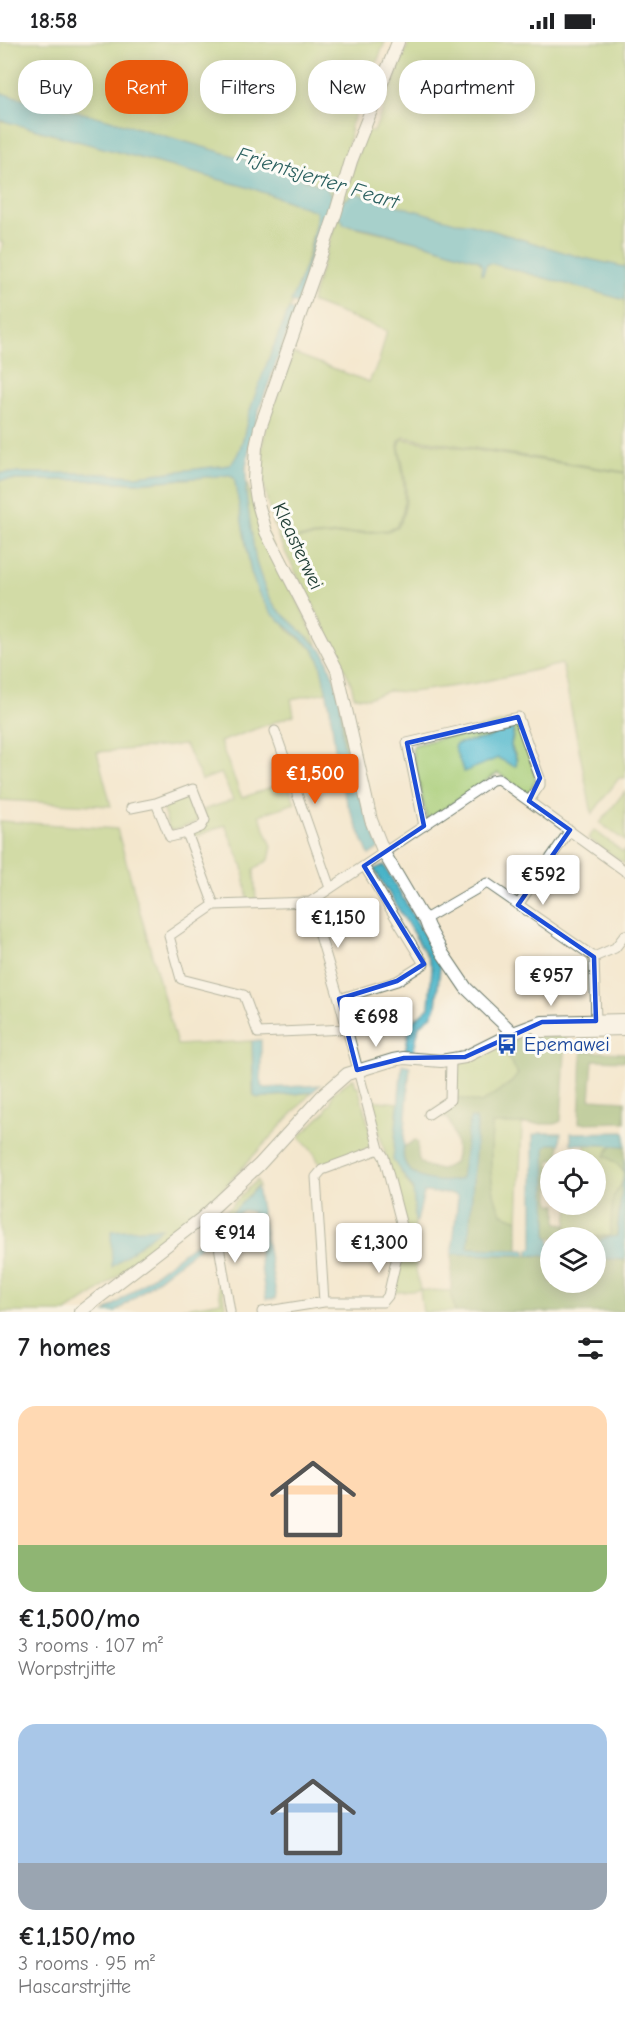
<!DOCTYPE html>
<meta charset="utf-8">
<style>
:root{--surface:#fff;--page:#f2f2f2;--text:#202124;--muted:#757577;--accent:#ea580c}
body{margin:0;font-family:"Comic Neue",sans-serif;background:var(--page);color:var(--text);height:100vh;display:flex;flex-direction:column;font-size:22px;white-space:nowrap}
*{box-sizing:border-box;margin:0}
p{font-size:20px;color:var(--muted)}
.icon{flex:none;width:33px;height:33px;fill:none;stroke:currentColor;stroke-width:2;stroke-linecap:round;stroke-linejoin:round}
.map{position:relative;height:1270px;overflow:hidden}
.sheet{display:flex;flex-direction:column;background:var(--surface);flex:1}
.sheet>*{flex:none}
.top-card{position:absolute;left:18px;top:18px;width:590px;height:54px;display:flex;gap:12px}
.buttons{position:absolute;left:540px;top:1107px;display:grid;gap:12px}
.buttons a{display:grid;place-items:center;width:66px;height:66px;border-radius:50%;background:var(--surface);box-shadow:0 3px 15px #0003;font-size:30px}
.price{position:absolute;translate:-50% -51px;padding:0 14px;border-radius:6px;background:#fff;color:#222;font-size:20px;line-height:39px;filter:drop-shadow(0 2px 3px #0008)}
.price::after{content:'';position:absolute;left:50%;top:36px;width:18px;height:14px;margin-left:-9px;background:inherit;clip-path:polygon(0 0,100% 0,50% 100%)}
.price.on{background:var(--accent);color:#fff}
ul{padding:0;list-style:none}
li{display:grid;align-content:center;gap:12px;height:318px;padding:0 18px}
li span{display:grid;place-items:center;height:186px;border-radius:18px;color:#555}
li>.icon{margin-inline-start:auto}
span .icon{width:108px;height:108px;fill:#fffc;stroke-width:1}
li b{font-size:26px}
h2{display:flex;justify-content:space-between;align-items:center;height:72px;padding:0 18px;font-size:26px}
.chip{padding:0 21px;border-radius:24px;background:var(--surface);box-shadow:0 3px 15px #0003;font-size:21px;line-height:54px}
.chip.on{background:var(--accent);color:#fff}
.status{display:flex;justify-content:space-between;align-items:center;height:42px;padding:0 30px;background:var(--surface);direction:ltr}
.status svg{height:16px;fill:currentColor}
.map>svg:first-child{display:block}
.green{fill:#a8cc76;stroke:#648455;stroke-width:1.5;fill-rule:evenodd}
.forest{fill:#86b067;stroke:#52764e;stroke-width:1.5}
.water{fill:#4ab4c8;stroke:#34787e;stroke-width:1.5}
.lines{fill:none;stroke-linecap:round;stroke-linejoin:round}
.minor-casing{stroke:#6a786a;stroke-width:11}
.tertiary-casing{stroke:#6a786a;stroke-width:14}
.minor{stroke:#fff;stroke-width:9}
.tertiary{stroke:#fff;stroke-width:12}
.marked{fill:none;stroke:#1d4ed8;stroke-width:4.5;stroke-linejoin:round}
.labels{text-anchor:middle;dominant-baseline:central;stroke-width:6;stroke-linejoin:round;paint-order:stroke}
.street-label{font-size:20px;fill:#1f3d34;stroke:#fdfcf7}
.transit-label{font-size:20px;fill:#164399;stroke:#fdfcf7;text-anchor:start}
.water-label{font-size:21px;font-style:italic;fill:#2c6160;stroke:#fdfcf7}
</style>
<div class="status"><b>18:58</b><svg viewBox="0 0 49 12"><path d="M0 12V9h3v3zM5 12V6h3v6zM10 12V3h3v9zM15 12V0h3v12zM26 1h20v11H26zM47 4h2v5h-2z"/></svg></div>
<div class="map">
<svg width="625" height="1270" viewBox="0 0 625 1270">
<rect width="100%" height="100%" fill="#fdfcf7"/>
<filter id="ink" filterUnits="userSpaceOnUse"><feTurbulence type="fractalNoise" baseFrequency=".0167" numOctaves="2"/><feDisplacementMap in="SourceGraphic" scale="12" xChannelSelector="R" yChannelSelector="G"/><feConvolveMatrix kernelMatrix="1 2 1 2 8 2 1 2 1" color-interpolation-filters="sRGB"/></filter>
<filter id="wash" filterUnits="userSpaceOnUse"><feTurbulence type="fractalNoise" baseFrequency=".008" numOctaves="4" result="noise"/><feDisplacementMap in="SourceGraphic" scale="24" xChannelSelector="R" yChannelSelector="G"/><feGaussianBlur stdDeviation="1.35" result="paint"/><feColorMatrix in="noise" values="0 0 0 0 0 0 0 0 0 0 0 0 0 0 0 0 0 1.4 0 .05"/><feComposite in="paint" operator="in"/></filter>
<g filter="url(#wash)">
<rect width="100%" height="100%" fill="#f4e7ce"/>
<path class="green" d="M 0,0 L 385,0 L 351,83 L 346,121 L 335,158 L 290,132 L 262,122 L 103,76 L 0,51 Z
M 409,0 L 625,0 L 625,225 L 579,215 L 468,181 L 455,180 L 355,151 L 342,160 L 365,88 L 374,90 Z
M 0,78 L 254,147 L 316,169 L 317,174 L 303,233 L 257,350 L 241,404 L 236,417 L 230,423 L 136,434 L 85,431 L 0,431 L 0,213 L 3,200 L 0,200 Z
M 338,173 L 344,179 L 343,182 L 427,202 L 478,218 L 482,223 L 481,232 L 483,232 L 486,223 L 490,221 L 625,258 L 625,430 L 404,395 L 399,399 L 398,404 C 402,427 411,465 396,485 L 387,488 L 279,497 C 269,470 260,439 262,409 C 264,378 283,341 293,311 L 369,340 L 379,319 L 387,289 L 311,260 Z
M 402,397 L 625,431 L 625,736 L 619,736 L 592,772 L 562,622 L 477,641 L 411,650 L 388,649 L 368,656 L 354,654 L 351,641 L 337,610 L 279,498 L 387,489 L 397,486 C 413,464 404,428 399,404 Z
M 231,433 L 235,438 L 251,531 L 288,588 L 313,607 L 319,616 L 327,650 L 291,657 L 294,673 L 220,700 L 242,756 L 287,739 L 295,761 L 259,773 L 272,804 L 269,818 L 254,827 L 256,859 L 248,860 L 243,825 L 225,783 L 191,796 L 191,791 L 206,783 L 203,768 L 233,758 L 221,731 L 202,738 L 185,703 L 97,710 L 111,764 L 0,758 L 0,438 L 85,438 L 136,441 Z
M 246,438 L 255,467 L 319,605 C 305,591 286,580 275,564 C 253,532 246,476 246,438 Z
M 510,678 L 519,680 L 536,737 L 528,752 L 498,731 L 427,778 L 412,708 L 414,703 ZM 508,684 L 514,691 L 511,703 L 517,717 L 494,716 L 460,701 L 488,696 Z
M 625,749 L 625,799 L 600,781 Z
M 186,753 L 197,777 L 196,781 L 174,788 L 169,787 L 162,765 L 164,761 Z
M 0,779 L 117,787 L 177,1003 L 252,999 L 253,1051 L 258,1056 L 312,1050 L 210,1161 L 177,1188 L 97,1250 L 66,1270 L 0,1270 Z
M 594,788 L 623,810 L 625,808 L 625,822 L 588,796 Z
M 500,1002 L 518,1032 L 517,1036 L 481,1061 L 454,1055 L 455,1024 Z
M 352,1037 L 354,1037 L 356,1045 L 358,1044 L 374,1104 L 321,1125 L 314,1111 L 299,1095 L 326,1069 L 327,1064 L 330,1063 L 333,1051 Z
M 370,1058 L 398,1061 L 393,1118 L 414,1150 L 416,1227 L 420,1248 L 451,1249 L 455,1270 L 423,1270 L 420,1248 L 392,1251 L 407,1188 Z
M 492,1081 L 522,1082 L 518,1178 L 501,1171 C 487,1142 491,1112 492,1081 Z
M 584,1102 L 614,1102 L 607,1109 L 625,1131 L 620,1145 L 613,1155 L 610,1194 L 566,1196 L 569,1163 L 596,1162 L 596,1118 L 589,1117 Z
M 257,1138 L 259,1145 L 256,1145 L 219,1188 L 213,1182 Z
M 218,1243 L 222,1243 L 226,1270 L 160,1270 L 221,1260 Z"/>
<path class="forest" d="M 340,661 L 364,770 L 350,730 L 343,701 Z
M 526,994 L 566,994 L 561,1079 L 555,1082 L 492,1082 C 491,1113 487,1142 501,1171 L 518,1178 L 518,1208 L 468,1206 L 477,1083 L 475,1077 L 461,1137 C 437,1144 399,1137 404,1105 L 415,1098 L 418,1101 C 416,1122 420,1123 440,1128 L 454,1121 C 459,1107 455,1093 449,1079 L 448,1076 L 429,1072 L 454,1055 L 481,1061 L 511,1041 L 518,1032 L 500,1002 Z
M 582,1009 L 625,1011 L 625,1019 L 593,1018 L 590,1057 L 625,1059 L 625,1080 L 579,1081 Z
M 549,1102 L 559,1102 L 559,1117 L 550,1118 L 550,1162 L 557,1163 L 557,1181 L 566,1182 L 566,1195 L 550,1196 L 550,1197 L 547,1195 L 545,1104 Z
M 614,1102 L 625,1104 L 625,1131 L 615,1120 L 605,1114 L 607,1110 Z
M 624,1135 L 617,1195 L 603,1197 L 596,1204 L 596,1196 L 576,1196 L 610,1194 L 613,1155 L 620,1145 Z
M 452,1212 L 550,1214 L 550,1240 L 596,1240 L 596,1216 L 625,1218 L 625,1270 L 455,1270 L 451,1249 Z"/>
<path class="water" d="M 0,51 L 103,76 L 262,122 L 325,145 L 335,158 L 342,160 L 355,151 L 455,180 L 468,181 L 579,215 L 625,225 L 625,258 L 490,221 L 486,223 L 483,232 L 481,232 L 482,223 L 478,218 L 427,202 L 370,187 L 343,182 L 343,179 C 337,172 332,171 324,172 L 297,262 L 291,260 L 309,215 L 317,174 L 316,169 L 254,147 L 0,78 Z
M 289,267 L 295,269 L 258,371 L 251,397 L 246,425 L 246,451 L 252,494 L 256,520 L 265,547 L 275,565 L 324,610 L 335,639 L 340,661 L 343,701 L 350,730 L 379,806 L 369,813 L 344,753 L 337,723 L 330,666 L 319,616 L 313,607 L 270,570 L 258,550 L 251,531 L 234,435 L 230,433 L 136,441 L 85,438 L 0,438 L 0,431 L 85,431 L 136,434 L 230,423 C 243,409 244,389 249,371 C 261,336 274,301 289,267 Z
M 508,684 L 513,687 C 514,693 511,697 511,703 C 511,712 519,715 516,724 L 513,724 L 498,716 L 464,730 L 454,705 L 456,702 L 488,696 Z
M 384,823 L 439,918 L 440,925 L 436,965 L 431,974 L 419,984 L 413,1012 L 405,1011 L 410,982 L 429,965 L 432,926 L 427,914 L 374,827 Z
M 261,998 L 261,1044 L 265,1046 L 320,1043 L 312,1050 L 258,1056 L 254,1054 L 252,999 Z
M 402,1022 L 410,1024 L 403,1112 C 404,1139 441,1143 461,1137 L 470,1076 L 476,1077 L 477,1083 L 468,1206 L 526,1208 L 526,1213 L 452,1212 L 458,1155 L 454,1152 L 424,1150 L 417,1180 L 415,1179 L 413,1146 L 393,1118 Z
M 625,1090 L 625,1104 L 571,1102 L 571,1091 Z
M 540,1091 L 561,1091 L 560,1102 L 549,1102 L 545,1105 L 547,1195 L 550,1197 L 550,1214 L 529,1213 L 529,1207 L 533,1206 L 533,1093 Z
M 625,1117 L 625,1218 L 596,1216 L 596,1204 L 602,1197 L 617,1194 Z
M 257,1145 L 276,1252 L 275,1257 L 266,1257 L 252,1170 L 243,1168 L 225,1183 L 222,1181 Z
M 161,1186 L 112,1225 L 111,1189 Z
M 204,1195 L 207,1196 L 206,1200 L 116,1270 L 105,1270 Z"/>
</g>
<g filter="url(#ink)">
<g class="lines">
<g class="minor-casing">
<path id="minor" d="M 275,689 L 330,846
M 156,761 L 170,795 L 187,791 L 214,863 L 310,860
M 131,766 L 156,761 L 193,747 L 205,778 L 201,785 L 187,791
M 424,784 L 407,701 L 518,675 L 540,736 L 540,743 L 529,759
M 214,863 L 169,894 L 181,937 L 244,953 L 258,991 L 346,987
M 518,863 L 570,788
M 425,877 L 487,841 L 594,915 L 596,979
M 594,915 L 615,906 L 625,893
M 339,957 L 397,939 L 424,922 L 364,824
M 429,1072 L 450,1058 L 451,1018
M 202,1176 L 216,1192 L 218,1198 L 230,1270
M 324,1260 L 316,1135 L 322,1128 L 379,1107
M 262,1270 L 324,1260 L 383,1260 L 388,1254 L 403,1188 L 384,1115 L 379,1107 L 339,957 L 310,860 L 492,738 L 498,737 L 625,829"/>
</g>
<g class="tertiary-casing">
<path id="tertiary" d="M 398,0 L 351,119 L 335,173 L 260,386 L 256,405 L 254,438 L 257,458 L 266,490 L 337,628 L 371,778 L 384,811 L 420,872 L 425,877 L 428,885 L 443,912 L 466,946 L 513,991
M 535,984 L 541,989 L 625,987
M 80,1270 L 202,1176 L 259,1123 L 322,1054 L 347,1032 L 393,1018 L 404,1016 L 441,1019 L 465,1015 L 513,991 L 542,980 L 625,978"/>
</g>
<use href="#minor" class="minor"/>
<use href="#tertiary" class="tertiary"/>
</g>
</g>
<path d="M0 0H625V1270H0ZM 518,675 L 540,736 L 529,759 L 570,788 L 518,863 L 594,915 L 596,979 L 542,980 L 465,1015 L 404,1016 L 357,1028 L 339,957 L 397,939 L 424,922 L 364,824 L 424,784 L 407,701 Z" fill="#f4e7ce" fill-opacity=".55" fill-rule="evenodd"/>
<path class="marked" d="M 518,675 L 540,736 L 529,759 L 570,788 L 518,863 L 594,915 L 596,979 L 542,980 L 465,1015 L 404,1016 L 357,1028 L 339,957 L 397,939 L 424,922 L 364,824 L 424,784 L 407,701 Z"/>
<defs>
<g id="bus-bare" transform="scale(1.62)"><path d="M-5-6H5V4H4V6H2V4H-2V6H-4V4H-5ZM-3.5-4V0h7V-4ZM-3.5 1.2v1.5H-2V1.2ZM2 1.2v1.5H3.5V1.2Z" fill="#1a4fb4" stroke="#fdfcf7" stroke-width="2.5" paint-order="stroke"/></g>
</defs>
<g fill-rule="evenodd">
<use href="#bus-bare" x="507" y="1002"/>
</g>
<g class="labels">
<g class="street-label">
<text transform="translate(298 504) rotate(65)">Kleasterwei</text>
</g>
<g class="transit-label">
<text x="524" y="1002">Epemawei</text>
</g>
<g class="water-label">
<text transform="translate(318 136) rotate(17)">Frjentsjerter Feart</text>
</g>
</g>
</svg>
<div class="buttons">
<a><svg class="icon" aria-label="locate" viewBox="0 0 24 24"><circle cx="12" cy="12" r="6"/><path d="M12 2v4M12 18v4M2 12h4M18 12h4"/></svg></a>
<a><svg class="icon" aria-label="layers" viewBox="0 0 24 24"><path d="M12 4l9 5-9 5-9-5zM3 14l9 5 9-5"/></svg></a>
</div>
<b class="price on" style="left:315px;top:763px">€1,500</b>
<b class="price" style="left:543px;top:864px">€592</b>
<b class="price" style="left:338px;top:907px">€1,150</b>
<b class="price" style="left:551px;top:965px">€957</b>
<b class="price" style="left:376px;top:1006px">€698</b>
<b class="price" style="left:235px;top:1222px">€914</b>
<b class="price" style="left:379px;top:1232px">€1,300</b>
<div class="top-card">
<a class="chip">Buy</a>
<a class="chip on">Rent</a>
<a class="chip">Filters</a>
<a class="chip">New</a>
<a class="chip">Apartment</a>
</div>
</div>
<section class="sheet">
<h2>7 homes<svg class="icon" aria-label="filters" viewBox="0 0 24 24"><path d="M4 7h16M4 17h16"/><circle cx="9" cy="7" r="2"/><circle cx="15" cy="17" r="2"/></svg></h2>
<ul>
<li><span style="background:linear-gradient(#ffd9b3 75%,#8fb573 0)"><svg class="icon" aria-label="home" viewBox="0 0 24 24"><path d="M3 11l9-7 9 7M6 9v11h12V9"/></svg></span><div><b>€1,500/mo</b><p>3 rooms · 107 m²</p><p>Worpstrjitte</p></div></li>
<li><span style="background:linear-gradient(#a9c7e8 75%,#9aa5b1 0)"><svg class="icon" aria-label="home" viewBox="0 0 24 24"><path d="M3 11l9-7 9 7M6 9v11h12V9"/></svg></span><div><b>€1,150/mo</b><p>3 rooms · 95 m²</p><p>Hascarstrjitte</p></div></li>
</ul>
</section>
